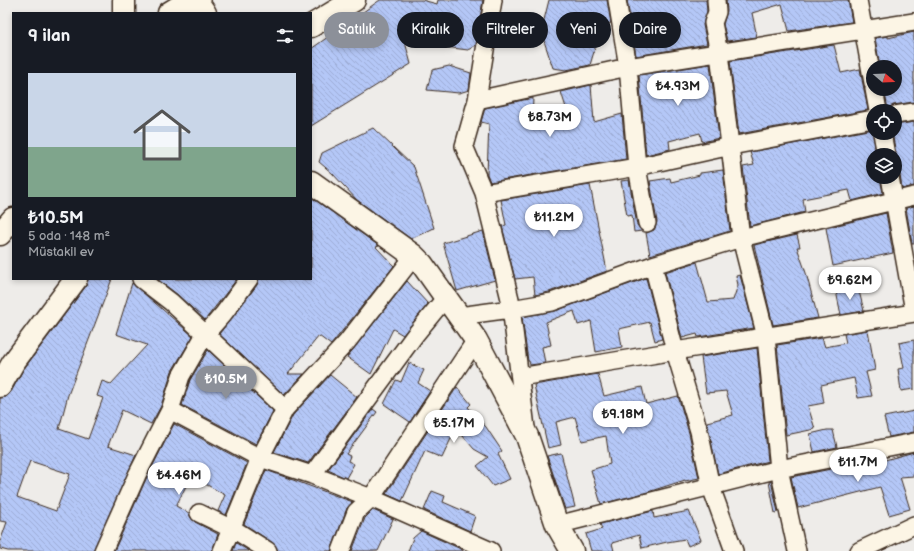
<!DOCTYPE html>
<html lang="tr">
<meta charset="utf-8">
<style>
:root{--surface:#171b24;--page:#20242c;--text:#f1f3f6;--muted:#9ea1a6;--line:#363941;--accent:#8c9099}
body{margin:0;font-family:"Balsamiq Sans",sans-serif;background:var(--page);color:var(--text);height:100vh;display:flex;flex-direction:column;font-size:15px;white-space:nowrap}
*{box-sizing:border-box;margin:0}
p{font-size:13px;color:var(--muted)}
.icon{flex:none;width:22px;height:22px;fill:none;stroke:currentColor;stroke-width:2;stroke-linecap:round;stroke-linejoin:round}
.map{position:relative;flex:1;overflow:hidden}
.panel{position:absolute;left:12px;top:12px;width:300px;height:268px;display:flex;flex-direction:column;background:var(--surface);border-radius:0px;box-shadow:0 2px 6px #0003}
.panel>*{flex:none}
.guide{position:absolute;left:324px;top:12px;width:380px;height:36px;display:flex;gap:8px}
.needle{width:26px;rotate:109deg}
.tools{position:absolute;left:866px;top:60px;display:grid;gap:8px}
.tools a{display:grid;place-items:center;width:36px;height:36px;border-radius:50%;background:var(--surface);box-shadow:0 2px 6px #0003;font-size:20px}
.price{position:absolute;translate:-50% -34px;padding:0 9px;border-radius:14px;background:#fff;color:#222;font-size:13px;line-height:26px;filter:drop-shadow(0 1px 2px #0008)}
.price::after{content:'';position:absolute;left:50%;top:24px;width:12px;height:9px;margin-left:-6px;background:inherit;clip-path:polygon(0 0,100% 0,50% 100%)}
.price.current{background:var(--accent);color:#fff}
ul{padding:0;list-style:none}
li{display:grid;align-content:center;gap:8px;height:212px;padding:0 16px}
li+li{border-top:1px solid var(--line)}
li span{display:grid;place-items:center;height:124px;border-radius:0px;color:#555}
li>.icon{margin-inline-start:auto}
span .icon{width:72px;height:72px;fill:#fffc;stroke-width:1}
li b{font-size:17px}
h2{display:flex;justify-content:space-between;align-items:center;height:48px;padding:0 16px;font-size:17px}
.pill{padding:0 14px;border-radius:18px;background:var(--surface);box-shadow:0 2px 6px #0003;font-size:14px;line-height:36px}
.pill.current{background:var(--accent);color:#fff}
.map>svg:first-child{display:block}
.building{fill:url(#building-back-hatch);stroke:#3b2a1e;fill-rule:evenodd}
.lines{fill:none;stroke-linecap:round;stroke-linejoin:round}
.minor-casing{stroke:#3b2a1e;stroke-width:20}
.tertiary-casing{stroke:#3b2a1e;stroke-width:25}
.secondary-casing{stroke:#3b2a1e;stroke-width:25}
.minor{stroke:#fcf5e5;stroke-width:17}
.tertiary{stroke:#fcf5e5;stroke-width:22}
.secondary{stroke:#fcf5e5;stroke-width:22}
</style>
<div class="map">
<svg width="914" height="551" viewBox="0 0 914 551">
<defs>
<pattern id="building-back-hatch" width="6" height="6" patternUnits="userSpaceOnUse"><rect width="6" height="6" fill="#b4c7f7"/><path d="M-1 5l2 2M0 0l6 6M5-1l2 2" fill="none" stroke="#9cabd3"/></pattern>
</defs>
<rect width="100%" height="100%" fill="#eeece9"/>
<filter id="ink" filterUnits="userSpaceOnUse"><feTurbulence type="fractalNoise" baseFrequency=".025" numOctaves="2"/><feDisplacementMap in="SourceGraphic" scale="8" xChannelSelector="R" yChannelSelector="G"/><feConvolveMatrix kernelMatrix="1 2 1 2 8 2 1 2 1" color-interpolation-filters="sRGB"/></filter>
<g filter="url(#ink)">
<path class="building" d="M 380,0 L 422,0 L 437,4 L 438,0 L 483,0 L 476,45 L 468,50 L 405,42 L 411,64 L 311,126 L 311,49 Z
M 549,0 L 607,0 L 611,23 L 602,25 L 590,65 L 566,70 L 553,68 L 541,32 Z
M 627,0 L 706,0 L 707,11 L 703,25 L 707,44 L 636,56 Z
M 726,0 L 848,0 L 852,22 L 789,31 L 782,4 L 752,13 L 757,37 L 727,41 L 723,24 L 727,11 Z
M 914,32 L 914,102 L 893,105 L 888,109 L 884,89 L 895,89 L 895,67 L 880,67 L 875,38 L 888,36 L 888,38 Z
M 834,45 L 841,73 L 860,69 L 868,110 L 739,134 L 730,61 Z
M 710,64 L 719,138 L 702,142 L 700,133 L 669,141 L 670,149 L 646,155 L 639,75 Z
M 449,66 L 471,73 L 469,90 L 459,93 L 427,90 L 432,70 Z
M 591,85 L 594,122 L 622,114 L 626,159 L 490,182 L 487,174 L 489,124 L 481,122 L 485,108 L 533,98 L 532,122 L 568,114 L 561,92 Z
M 914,122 L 914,186 L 902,189 L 900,175 L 895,169 L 896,153 L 892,133 L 895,133 L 895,125 Z
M 373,128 L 414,167 L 434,228 L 413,238 L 411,239 L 357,200 L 332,173 L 319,162 L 322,153 Z
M 873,129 L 876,155 L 873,155 L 873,177 L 880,177 L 883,193 L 852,201 L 849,190 L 803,199 L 805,212 L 750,226 L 743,167 L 754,165 L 750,152 Z
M 723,170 L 730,231 L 650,255 L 646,233 L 654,230 L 657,222 L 650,181 L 670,178 L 671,182 L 700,175 L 700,173 Z
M 629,180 L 637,225 L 642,231 L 634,232 L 632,215 L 627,216 L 621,181 Z
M 590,185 L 607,271 L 549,292 L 535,295 L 533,277 L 515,279 L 502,226 L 506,225 L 501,200 Z
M 311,197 L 379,246 L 376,247 L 394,266 L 331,345 L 319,336 L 288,374 L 304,374 L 284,395 L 219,334 L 257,285 L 259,279 L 311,279 Z
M 914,206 L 914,244 L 912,244 L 906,208 Z
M 886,213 L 893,253 L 833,266 L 826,228 Z
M 483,231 L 495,280 L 457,291 L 443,243 Z
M 797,235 L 800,247 L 797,247 L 806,273 L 818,318 L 773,325 L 754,245 Z
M 697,262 L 708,302 L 733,300 L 738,285 L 736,276 L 740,275 L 754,328 L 698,337 L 697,334 L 682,338 L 665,272 Z
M 646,278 L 662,339 L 655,341 L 650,322 L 619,329 L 622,347 L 596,352 L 591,321 L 578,325 L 574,311 L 546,322 L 551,345 L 542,347 L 545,363 L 530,365 L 529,361 L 528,361 L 522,317 L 555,311 Z
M 88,279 L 112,279 L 68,395 L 59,429 L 88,439 L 103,398 L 97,396 L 102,381 L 111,384 L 147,345 L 116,334 L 132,283 L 193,336 L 172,371 L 161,406 L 151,424 L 122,410 L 108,446 L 136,455 L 93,551 L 8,551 L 0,549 L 0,542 L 7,522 L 0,521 L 0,398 L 6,397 L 11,392 L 23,370 L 86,286 ZM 30,461 L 70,474 L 56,511 L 17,497 Z
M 157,279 L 237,279 L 205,320 L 178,295 Z
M 407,281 L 428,304 L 403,335 L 393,329 L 371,374 L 347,357 Z
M 858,287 L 864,311 L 841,315 L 836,291 Z
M 868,330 L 875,370 L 866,372 L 872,396 L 858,398 L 854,378 L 821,385 L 824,403 L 808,406 L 815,429 L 786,435 L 777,345 L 822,338 L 825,347 L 846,343 L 844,334 Z
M 914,340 L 914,389 L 901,391 L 898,369 L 904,368 L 899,343 Z
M 757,348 L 768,461 L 718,474 L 707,422 L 733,415 L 726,391 L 706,393 L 701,357 Z
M 208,350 L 273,411 L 256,444 L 182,405 L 190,380 Z
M 409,363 L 424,370 L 418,383 L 430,391 L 410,422 L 384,404 L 396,380 L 401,382 Z
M 598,374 L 604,396 L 642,387 L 646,404 L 678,396 L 689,433 L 699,478 L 685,481 L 685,480 L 648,492 L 601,504 L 591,470 L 610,464 L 606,436 L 582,441 L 575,417 L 556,422 L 561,445 L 548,448 L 534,385 Z
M 330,375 L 357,397 L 308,463 L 274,452 L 293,415 Z
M 457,387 L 471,404 L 468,407 L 486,427 L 502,451 L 498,454 L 510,479 L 493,486 L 477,466 L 488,457 L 474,449 L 456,428 L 442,458 L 425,451 L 402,501 L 386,494 Z
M 373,409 L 377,412 L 346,454 L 350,456 L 348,461 L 354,464 L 346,478 L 328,470 Z
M 914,411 L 914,432 L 889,437 L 884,417 Z
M 174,424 L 247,463 L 226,515 L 218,511 L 225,495 L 191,476 L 176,506 L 189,513 L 191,518 L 195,522 L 218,534 L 212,551 L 114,551 L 146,479 Z
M 827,430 L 833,430 L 837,447 L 814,452 L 810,434 Z
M 914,452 L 914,476 L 900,477 L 910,509 L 889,515 L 880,487 L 798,508 L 791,477 L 841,467 L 842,469 L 860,465 L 860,467 Z
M 561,453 L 575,507 L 565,509 L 547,456 Z
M 266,470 L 353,502 L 347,508 L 331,551 L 278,551 L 273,543 L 244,524 Z
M 771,481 L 778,512 L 775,513 L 769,482 Z
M 432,491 L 445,496 L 443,502 L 475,516 L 470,531 L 424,510 Z
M 373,510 L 393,519 L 378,551 L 352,551 L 365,518 Z
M 653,511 L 654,518 L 689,511 L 701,540 L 688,546 L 685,539 L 667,542 L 642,548 L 639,535 L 612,543 L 614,551 L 591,551 L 586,534 L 602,529 L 600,524 Z
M 421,531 L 463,550 L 463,551 L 408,551 L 413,538 Z
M 236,543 L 249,551 L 233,551 Z"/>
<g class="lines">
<g class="minor-casing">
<path id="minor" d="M 493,0 L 477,100 L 464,146 L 484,193 L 510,299 L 526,428
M 617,0 L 628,67 L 637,167 L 647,223
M 716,0 L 717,12 L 713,23 L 719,53 L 741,238 L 766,337 L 779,469 L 797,551
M 858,0 L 873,83
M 874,89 L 878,111
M 477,100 L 628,67 L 914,22
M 895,115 L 914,112
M 882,133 L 886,155
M 890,177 L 914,311
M 484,193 L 637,167 L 731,146 L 873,119
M 653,265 L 675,351 L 699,431 L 711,487 L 734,551
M 141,279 L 171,302 L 285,409
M 459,316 L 511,309 L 552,302 L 653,265 L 741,238 L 914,196
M 520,377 L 675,351 L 914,313
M 170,410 L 260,458 L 312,475 L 371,498 L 491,551
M 312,475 L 415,335 L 446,297
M 199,513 L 238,532 L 268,551
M 557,525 L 779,469 L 914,442
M 103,551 L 137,475 L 170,410 L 181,376 L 204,336 L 224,313 L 249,279
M 222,551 L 260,458 L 285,409 L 347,342 L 414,256
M 341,551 L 356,512 L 371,498 L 476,340
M 859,551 L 914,525"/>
</g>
<g class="tertiary-casing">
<path id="tertiary" d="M 124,0 L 124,13
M 196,0 L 205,13
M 311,182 L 414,256 L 422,264 L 476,340 L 527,436 L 557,525 L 572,551
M 0,386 L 13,363 L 76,279"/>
</g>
<g class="secondary-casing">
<path id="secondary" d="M 169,13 L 190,0
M 311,26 L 354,0
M 0,234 L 13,219"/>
</g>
<use href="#minor" class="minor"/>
<use href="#tertiary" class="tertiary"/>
<use href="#secondary" class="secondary"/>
</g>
</g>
</svg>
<div class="tools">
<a><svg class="needle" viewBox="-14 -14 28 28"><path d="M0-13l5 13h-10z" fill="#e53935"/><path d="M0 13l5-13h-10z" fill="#9ea1a6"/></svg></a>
<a><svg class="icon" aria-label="locate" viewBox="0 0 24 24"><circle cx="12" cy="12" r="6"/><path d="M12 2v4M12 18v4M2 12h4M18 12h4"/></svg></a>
<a><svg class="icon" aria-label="layers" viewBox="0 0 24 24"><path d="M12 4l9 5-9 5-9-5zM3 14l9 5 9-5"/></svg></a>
</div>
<b class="price" style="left:678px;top:107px">₺4.93M</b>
<b class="price" style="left:550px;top:138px">₺8.73M</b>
<b class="price" style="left:554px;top:238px">₺11.2M</b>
<b class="price" style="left:850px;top:301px">₺9.62M</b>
<b class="price current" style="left:226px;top:400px">₺10.5M</b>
<b class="price" style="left:623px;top:435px">₺9.18M</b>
<b class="price" style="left:454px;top:444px">₺5.17M</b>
<b class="price" style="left:858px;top:483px">₺11.7M</b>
<b class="price" style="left:179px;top:496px">₺4.46M</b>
<div class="guide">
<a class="pill current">Satılık</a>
<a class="pill">Kiralık</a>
<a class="pill">Filtreler</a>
<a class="pill">Yeni</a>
<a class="pill">Daire</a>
</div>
<section class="panel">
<h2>9 ilan<svg class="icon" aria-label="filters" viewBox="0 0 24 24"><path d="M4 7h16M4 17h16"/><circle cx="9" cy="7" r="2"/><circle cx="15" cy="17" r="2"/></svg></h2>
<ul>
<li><span style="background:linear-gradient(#c9d6e8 60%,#7fa58c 0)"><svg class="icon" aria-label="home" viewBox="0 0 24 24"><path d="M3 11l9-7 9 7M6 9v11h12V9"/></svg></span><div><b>₺10.5M</b><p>5 oda · 148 m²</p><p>Müstakil ev</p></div></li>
</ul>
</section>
</div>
